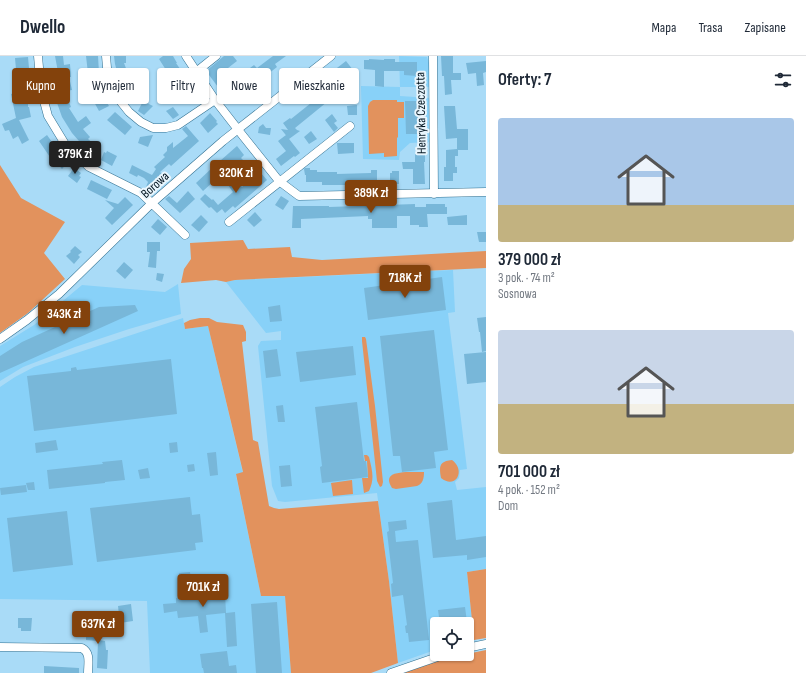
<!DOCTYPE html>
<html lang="pl">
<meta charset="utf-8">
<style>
:root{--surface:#fff;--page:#f6f6f7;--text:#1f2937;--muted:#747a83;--line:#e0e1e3;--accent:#83420c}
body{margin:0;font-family:"Sofia Sans Condensed",sans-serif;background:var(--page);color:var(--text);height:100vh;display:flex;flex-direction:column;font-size:15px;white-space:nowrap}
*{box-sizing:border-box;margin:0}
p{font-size:13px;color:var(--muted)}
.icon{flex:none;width:22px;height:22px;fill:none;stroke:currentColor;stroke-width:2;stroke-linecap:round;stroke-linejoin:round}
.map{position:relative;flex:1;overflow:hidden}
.details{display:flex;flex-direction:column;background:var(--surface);width:320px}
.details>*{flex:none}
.top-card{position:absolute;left:12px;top:12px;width:380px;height:36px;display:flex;gap:8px}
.fabs{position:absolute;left:430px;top:561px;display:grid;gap:8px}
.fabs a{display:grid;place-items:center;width:44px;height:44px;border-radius:4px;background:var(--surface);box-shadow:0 1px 3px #0004;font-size:20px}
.price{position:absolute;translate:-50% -34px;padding:0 9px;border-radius:4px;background:var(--accent);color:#fff;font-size:13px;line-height:26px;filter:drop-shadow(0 1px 2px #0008)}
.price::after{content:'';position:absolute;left:50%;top:24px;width:12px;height:9px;margin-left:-6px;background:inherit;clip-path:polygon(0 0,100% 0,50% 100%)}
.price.current{background:#222;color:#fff}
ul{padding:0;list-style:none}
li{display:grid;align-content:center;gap:8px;height:212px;padding:0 12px}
li span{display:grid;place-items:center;height:124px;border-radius:4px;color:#555}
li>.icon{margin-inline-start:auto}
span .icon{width:72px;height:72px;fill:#fffc;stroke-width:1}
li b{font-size:17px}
h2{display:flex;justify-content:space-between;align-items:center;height:48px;padding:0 12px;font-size:17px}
.pill{padding:0 14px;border-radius:4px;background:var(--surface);box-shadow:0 1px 3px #0004;font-size:14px;line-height:36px}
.pill.current{background:var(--accent);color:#fff}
header{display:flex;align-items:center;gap:24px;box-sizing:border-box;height:56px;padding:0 20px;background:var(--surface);border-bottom:1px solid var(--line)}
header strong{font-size:19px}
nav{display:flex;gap:22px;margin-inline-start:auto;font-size:14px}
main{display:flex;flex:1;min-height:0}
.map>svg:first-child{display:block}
.built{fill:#88d1f8}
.green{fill:#e2925d}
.building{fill:#78b7d9}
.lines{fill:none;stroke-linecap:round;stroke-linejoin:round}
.street-casing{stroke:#327191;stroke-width:9}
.street{stroke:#fff;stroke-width:8}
.labels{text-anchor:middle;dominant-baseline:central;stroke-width:4;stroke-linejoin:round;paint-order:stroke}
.street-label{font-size:13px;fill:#00131f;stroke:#e9f6fd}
</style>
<header>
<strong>Dwello</strong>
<nav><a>Mapa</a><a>Trasa</a><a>Zapisane</a></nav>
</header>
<main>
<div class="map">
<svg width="486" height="617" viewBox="0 0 486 617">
<rect width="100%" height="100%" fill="#a9dbf7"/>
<path class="built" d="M 399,0 L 427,1 L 429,7 L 430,31 L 400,31 L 400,40 L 430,42 L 430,86 L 410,87 L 400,96 L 399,104 L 363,103 L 361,30 L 400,31 Z
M 453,214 L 455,256 L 448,257 L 467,413 L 460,414 L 459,422 L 455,426 L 457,434 L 486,431 L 486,513 L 467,516 L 474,584 L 467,585 L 467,568 L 437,568 L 437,590 L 435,590 L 435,594 L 398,607 L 389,525 L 377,437 L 285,446 L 278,445 L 272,430 L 258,290 L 261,285 L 281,284 L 281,275 L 266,277 L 226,226 L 235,224 Z
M 178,228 L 181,258 L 129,273 L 75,291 L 23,311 L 0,325 L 0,290 L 34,269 L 82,229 L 165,236 Z
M 183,262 L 185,273 L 208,270 L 243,417 L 236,419 L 261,540 L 285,539 L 291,617 L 150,617 L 147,545 L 0,543 L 0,331 L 15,321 L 34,311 Z"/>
<path class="green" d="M 373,44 L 397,44 L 397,46 L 404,46 L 404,62 L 398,62 L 398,81 L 397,82 L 397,100 L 384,101 L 384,97 L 369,98 L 368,50 L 370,46 Z
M 419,52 L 425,52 L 424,80 L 421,79 L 421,70 L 419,69 Z
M 0,109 L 21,142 L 65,166 L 44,197 L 65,223 L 28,257 L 0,277 Z
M 243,184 L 248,193 L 290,191 L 292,201 L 322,204 L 486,195 L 486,212 L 235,224 L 226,226 L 216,224 L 181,227 L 184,213 L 191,203 L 190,187 Z
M 200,262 L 209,262 L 217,266 L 243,269 L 246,276 L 246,285 L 242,286 L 253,384 L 258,386 L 269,450 L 274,452 L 279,453 L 378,445 L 389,525 L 398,607 L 371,617 L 291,617 L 285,540 L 261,540 L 236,418 L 243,416 L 208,270 L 185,273 L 184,267 L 190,264 Z
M 362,281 L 365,281 L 366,283 L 375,350 L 383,426 L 382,430 L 380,431 L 377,425 L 362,285 Z
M 364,399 L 367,399 L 369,401 C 372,414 375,422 369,435 L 364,437 L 362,422 L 368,422 L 367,405 L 365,405 Z
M 452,404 C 466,414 456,434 441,422 C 439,411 439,405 452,404 Z
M 406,416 L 424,416 C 424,422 423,428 417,430 L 396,433 L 392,432 C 383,418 396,417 406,416 Z
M 352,424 L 353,438 L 333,440 L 331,427 Z
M 486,513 L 486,582 L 474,584 L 467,516 Z
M 486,594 L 486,617 L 402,617 L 443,603 Z"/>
<path class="building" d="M 55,0 L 63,0 L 64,9 L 70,8 L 71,21 L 69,21 L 72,34 L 65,35 L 71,51 L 69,52 L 78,66 L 86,60 L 91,67 L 83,73 L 90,81 L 88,83 L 100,93 L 95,100 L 88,95 L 89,94 L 86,91 L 85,92 L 72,77 L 62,61 L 56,44 L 53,30 L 61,28 L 60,16 L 58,16 Z
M 86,0 L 98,0 L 99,17 L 97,17 L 101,37 L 109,50 L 99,55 L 89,37 L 87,26 L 89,26 Z
M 114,0 L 126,0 L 126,7 L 124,7 L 130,23 L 129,24 L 142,40 L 133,47 L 129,42 L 134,36 L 130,38 L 125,25 L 120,27 L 115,8 Z
M 163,0 L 173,0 L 177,7 L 176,7 L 199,41 L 190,47 L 169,15 L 167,13 L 166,14 L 159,3 Z
M 224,0 L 233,0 L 237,5 L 219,19 L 227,30 L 230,28 L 233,33 L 249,20 L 251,22 L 246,15 L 254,9 L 257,12 L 273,0 L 286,0 L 275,8 L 277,11 L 268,18 L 264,13 L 252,23 L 255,28 L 238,39 L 239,40 L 230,47 L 206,15 Z
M 441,0 L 453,0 L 453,17 L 461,17 L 461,24 L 451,24 L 452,38 L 445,39 L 444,20 L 442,20 Z
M 28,1 L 29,12 L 26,12 L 28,28 L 22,29 L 26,47 L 28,47 L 28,51 L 29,51 L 31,61 L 19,64 L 29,84 L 22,88 L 18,80 L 13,83 L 9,74 L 5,75 L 2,68 L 16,62 L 11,38 L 18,36 L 15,2 Z
M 369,3 L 384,4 L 384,3 L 395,3 L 395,6 L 417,6 L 417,20 L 404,19 L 404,15 L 384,15 L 384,31 L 375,30 L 375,14 L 364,13 L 364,4 L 369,4 Z
M 346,5 L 353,14 L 347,19 L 345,16 L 336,23 L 338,27 L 332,33 L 324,22 Z
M 486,5 L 486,16 L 483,17 L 484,29 L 477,30 L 476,17 L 468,18 L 466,7 Z
M 321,39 L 327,46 L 295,72 L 297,74 L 300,75 L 289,83 L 281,73 L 288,74 L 283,67 L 290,62 L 291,63 Z
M 143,45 L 153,50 L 144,59 L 138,55 Z
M 405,45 L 419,45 L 420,78 L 406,78 Z
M 357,49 L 357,59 L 348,59 L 347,50 Z
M 444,50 L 455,50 L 457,73 L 468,73 L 468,94 L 458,94 L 458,100 L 455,100 L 455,111 L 457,111 L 457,117 L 453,117 L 453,125 L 444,125 L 444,111 L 446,111 L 446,94 L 457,93 L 457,82 L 446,83 Z
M 173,51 L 179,59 L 173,63 L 166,55 Z
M 115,56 L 132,71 L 125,79 L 107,64 Z
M 210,57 L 217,65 L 216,66 L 218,68 L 208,77 L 200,67 Z
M 332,58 L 337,65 L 334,67 L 338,72 L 334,76 L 325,64 Z
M 263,68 L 266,72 L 271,72 L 270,79 L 258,77 L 259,71 Z
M 186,70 L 199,85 L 171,110 L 169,108 L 160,116 L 162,118 L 147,132 L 146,131 L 148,126 L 144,122 L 138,119 L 137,121 L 129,117 L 132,109 L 152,119 L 156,113 L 154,111 L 165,101 L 163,99 L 167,95 L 167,91 L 173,86 L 173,92 L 188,80 L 182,73 Z
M 311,75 L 317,83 L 309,88 L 304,81 Z
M 47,79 L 62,100 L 64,99 L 69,105 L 62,113 L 56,106 L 54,107 L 39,85 Z
M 153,79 L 148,91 L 138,87 L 140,81 Z
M 286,79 L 300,97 L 295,101 L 294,100 L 281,110 L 276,103 L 286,95 L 278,85 Z
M 337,87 L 354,87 L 354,97 L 338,98 Z
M 237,90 L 244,99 L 241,102 L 249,110 L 241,117 L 233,108 L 203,135 L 196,127 L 212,112 Z
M 107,95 L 117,100 L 112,110 L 101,104 L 104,96 L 106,97 Z
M 415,98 L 425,98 L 425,106 L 424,106 L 425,128 L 413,128 L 413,113 L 403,113 L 402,106 L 415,106 Z
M 74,112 L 81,117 L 79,120 L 81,121 L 77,127 L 68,120 Z
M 305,112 L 310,112 L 310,114 L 317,114 L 317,116 L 337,116 L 337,118 L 371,117 L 371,114 L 377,114 L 377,129 L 322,129 L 322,126 L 306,126 L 306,119 L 305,119 L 304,113 Z
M 392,115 L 399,115 L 399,128 L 390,128 L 390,117 L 392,117 Z
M 260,116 L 267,124 L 235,152 L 233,150 L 225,157 L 222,153 L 217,157 L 211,151 L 209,152 L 200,143 L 205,138 L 212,144 L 213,143 L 218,149 L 233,136 L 228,129 L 235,123 L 242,131 Z
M 91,124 L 112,134 L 107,143 L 87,133 Z
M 188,135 L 195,143 L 180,157 L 165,143 L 169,140 L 177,147 Z
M 281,140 L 289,145 L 283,154 L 275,149 Z
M 125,141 L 133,149 L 112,169 L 105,162 L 114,152 L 105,144 L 118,148 Z
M 415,148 L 415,151 L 426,151 L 426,148 L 445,148 L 445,151 L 447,151 L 447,158 L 427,158 L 428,171 L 419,171 L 419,169 L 410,169 L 410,160 L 397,160 L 397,172 L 372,172 L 372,163 L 368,163 L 368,160 L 301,163 L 301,172 L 292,172 L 293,150 L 329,150 L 329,151 Z
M 255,156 L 262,164 L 254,171 L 247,164 Z
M 201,159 L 208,166 L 199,176 L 191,169 Z
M 467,159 L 467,169 L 448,169 L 447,161 Z
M 158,163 L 167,171 L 160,179 L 151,171 Z
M 477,176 L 486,176 L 486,186 L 479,186 Z
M 147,186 L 160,186 L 160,195 L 157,195 L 156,212 L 148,211 L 150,196 L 147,196 Z
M 75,190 L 82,196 L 78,199 L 80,201 L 74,208 L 66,200 L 71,196 L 70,195 Z
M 124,206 L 133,214 L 125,223 L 116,215 Z
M 157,217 L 164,218 L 162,226 L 156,224 Z
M 442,221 L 446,254 L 368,264 L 364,232 Z
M 135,249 L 138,255 L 0,317 L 0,300 L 22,286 L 99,251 Z
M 280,249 L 282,265 L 270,266 L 268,251 Z
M 486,261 L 486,295 L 482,296 L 480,276 L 479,276 L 477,262 Z
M 434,274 L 448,394 L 434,396 L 436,412 L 402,416 L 400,400 L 393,400 L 380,280 Z
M 353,290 L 356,319 L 300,326 L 296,296 Z
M 277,293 L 281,320 L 266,322 L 263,295 Z
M 486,296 L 486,326 L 467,328 L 464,298 Z
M 171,303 L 177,358 L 34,375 L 27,320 L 71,315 L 71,312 L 76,311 L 77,314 Z
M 357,346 L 364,405 L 366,405 L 368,421 L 322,427 L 320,411 L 322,410 L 315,351 Z
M 283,349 L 285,366 L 278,366 L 276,350 Z
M 56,384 L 58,394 L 36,397 L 35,387 Z
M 177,386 L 178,396 L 170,397 L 169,387 Z
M 216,396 L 218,419 L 210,420 L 207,397 Z
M 122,404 L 125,424 L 105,426 L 105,427 L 49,433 L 47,414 L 103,408 L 102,406 Z
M 194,408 L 195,415 L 188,416 L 187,409 Z
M 290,409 L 292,430 L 281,431 L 279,410 Z
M 148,412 L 150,422 L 140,423 L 138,414 Z
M 34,426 L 35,434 L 28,434 L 26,427 Z
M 26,429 L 27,436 L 1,439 L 0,432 Z
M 190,441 L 192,459 L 200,458 L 203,486 L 195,487 L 196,494 L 97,506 L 90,452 Z
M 452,444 L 456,484 L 486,480 L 486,501 L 467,504 L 467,499 L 433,502 L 427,447 Z
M 67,455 L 73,509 L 13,516 L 7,462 Z
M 406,464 L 407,473 L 395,475 L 396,486 L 418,484 L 429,584 L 409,586 L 408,577 L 406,577 L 405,570 L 407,569 L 403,539 L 392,541 L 391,528 L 393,527 L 387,476 L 389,475 L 388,466 Z
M 190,516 L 193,540 L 225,537 L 226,557 L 235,556 L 237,590 L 227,591 L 225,557 L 206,559 L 208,576 L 200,577 L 198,560 L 178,562 L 177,555 L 164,557 L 163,548 L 176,547 L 176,542 L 183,541 L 179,517 Z
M 277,546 L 282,617 L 256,617 L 251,548 Z
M 131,548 L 133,565 L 120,567 L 118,550 Z
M 465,551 L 467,566 L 450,568 L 440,568 L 438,554 Z
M 18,562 L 32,562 L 31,575 L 21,575 L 21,572 L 18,572 Z
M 84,570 L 100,571 L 99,584 L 105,585 L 106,594 L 108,594 L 107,613 L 97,612 L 98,585 L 86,584 L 86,579 L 83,579 Z
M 227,595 L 229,610 L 236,609 L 237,617 L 204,617 L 203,612 L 202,612 L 200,598 Z
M 44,610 L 79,612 L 79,617 L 44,617 Z"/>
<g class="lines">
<g class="street-casing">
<path id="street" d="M 38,0 L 41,34 L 48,60 L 65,88 L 89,111 L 141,137 L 185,179
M 106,0 L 108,23 L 117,41 L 129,56 L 141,66 L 153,72 L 166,72 L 178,69 L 215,44
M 186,0 L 215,44 L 243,80 L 279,125 L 299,140 L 486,136
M 433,0 L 434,138
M 196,16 L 216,0
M 229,166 L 350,70
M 0,283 L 27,264 L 59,238 L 152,147 L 223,85 L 331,0
M 0,591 L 82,592 C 91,597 88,607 88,617
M 467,592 L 486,588
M 391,617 L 446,598"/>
</g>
<use href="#street" class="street"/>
</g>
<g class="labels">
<g class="street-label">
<text transform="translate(421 57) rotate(-91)">Henryka Czeczotta</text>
<text transform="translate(155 129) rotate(-42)">Borowa</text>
</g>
</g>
</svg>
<div class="fabs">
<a><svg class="icon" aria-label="locate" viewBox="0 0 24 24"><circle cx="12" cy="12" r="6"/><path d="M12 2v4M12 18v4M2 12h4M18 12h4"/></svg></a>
</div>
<b class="price current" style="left:75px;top:119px">379K zł</b>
<b class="price" style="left:236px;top:138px">320K zł</b>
<b class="price" style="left:371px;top:158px">389K zł</b>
<b class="price" style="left:405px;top:243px">718K zł</b>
<b class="price" style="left:64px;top:279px">343K zł</b>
<b class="price" style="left:203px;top:552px">701K zł</b>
<b class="price" style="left:98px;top:589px">637K zł</b>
<div class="top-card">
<a class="pill current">Kupno</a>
<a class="pill">Wynajem</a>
<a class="pill">Filtry</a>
<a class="pill">Nowe</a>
<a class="pill">Mieszkanie</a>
</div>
</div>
<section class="details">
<h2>Oferty: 7<svg class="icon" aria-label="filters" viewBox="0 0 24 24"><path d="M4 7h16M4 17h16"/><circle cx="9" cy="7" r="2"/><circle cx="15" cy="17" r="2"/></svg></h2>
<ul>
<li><span style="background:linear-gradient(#a9c7e8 70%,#c2b280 0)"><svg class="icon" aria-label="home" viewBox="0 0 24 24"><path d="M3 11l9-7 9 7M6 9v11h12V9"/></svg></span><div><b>379 000 zł</b><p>3 pok. · 74 m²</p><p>Sosnowa</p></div></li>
<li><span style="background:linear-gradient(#c9d6e8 60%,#c2b280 0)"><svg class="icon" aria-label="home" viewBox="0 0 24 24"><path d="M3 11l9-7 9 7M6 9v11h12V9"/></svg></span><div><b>701 000 zł</b><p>4 pok. · 152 m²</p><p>Dom</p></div></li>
</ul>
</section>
</main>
